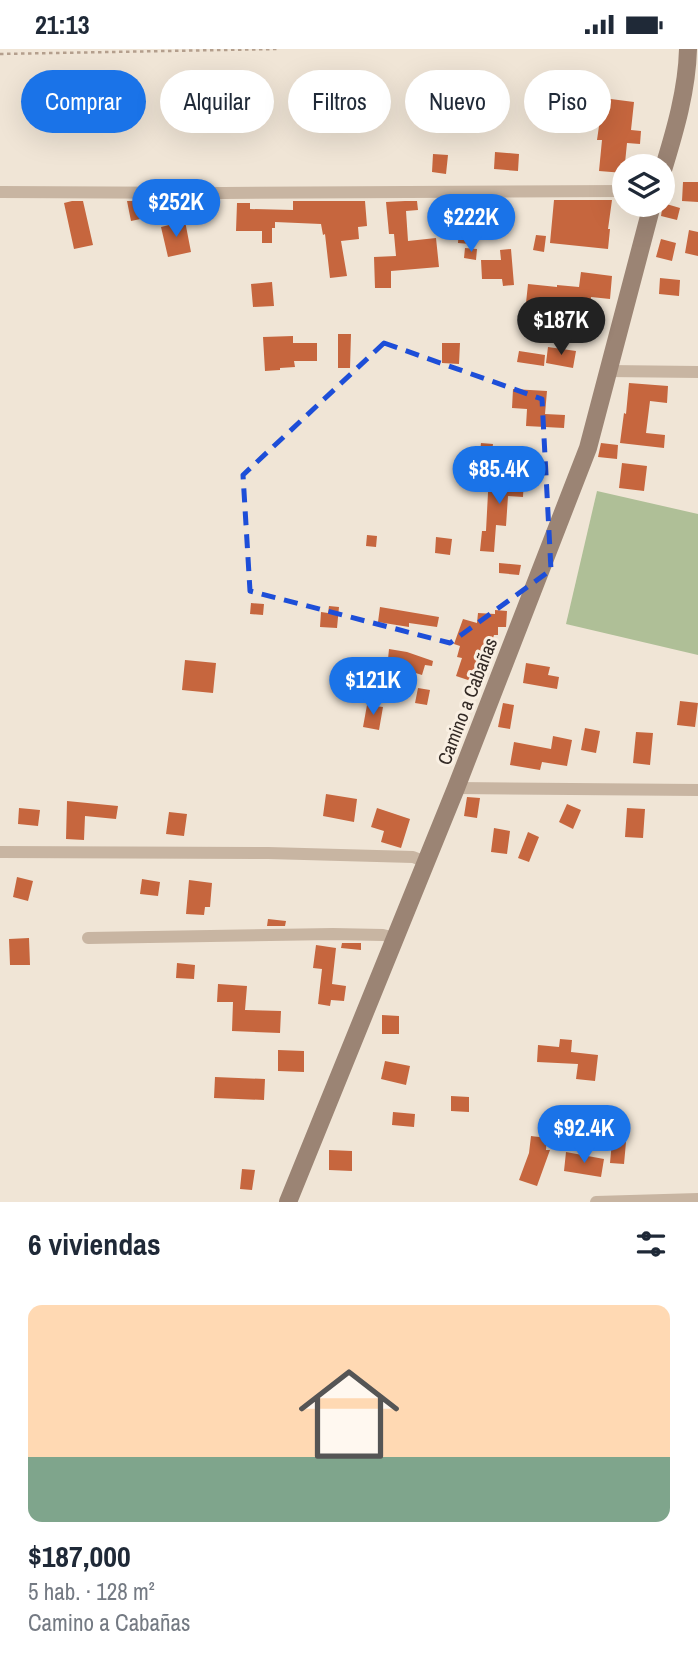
<!DOCTYPE html>
<html lang="es">
<meta charset="utf-8">
<style>
:root{--surface:#fff;--page:#f6f6f7;--text:#1f2937;--muted:#747a83;--line:#e0e1e3;--accent:#1a73e8}
body{margin:0;font-family:"Archivo Narrow",sans-serif;background:var(--page);color:var(--text);height:100vh;display:flex;flex-direction:column;font-size:26px;white-space:nowrap}
*{box-sizing:border-box;margin:0}
p{font-size:23px;color:var(--muted)}
.icon{flex:none;width:38px;height:38px;fill:none;stroke:currentColor;stroke-width:2;stroke-linecap:round;stroke-linejoin:round}
.map{position:relative;height:1153px;overflow:hidden}
.side{display:flex;flex-direction:column;background:var(--surface);flex:1}
.side>*{flex:none}
.guide{position:absolute;left:21px;top:21px;width:656px;height:63px;display:flex;gap:14px}
.buttons{position:absolute;left:612px;top:105px;display:grid;gap:14px}
.buttons a{display:grid;place-items:center;width:63px;height:63px;border-radius:50%;background:var(--surface);box-shadow:0 7px 28px #0002;font-size:35px}
.price{position:absolute;translate:-50% -60px;padding:0 16px;border-radius:24px;background:var(--accent);color:#fff;font-size:23px;line-height:46px;filter:drop-shadow(0 2px 4px #0008)}
.price::after{content:'';position:absolute;left:50%;top:42px;width:21px;height:16px;margin-left:-10px;background:inherit;clip-path:polygon(0 0,100% 0,50% 100%)}
.price.active{background:#222;color:#fff}
ul{padding:0;list-style:none}
li{display:grid;align-content:center;gap:14px;height:371px;padding:0 28px}
li+li{border-top:2px solid var(--line)}
li span{display:grid;place-items:center;height:217px;border-radius:14px;color:#555}
li>.icon{margin-inline-start:auto}
span .icon{width:126px;height:126px;fill:#fffc;stroke-width:1}
li b{font-size:30px}
h2{display:flex;justify-content:space-between;align-items:center;height:84px;padding:0 28px;font-size:30px}
.tag{padding:0 24px;border-radius:32px;background:var(--surface);box-shadow:0 7px 28px #0002;font-size:24px;line-height:63px}
.tag.active{background:var(--accent);color:#fff}
.status{display:flex;justify-content:space-between;align-items:center;height:49px;padding:0 35px;background:var(--surface);direction:ltr}
.status svg{height:19px;fill:currentColor}
.map>svg:first-child{display:block}
.green{fill:#afbf97}
.building{fill:#c6663e}
.lines{fill:none;stroke-linecap:round;stroke-linejoin:round}
.path{stroke:#b49f8d;stroke-width:2.5;stroke-dasharray:3.5 3.5;stroke-linecap:butt}
.street{stroke:#c8b5a2;stroke-width:12}
.secondary{stroke:#9b8474;stroke-width:18}
.marked{fill:none;stroke:#1d4ed8;stroke-width:5;stroke-dasharray:14 9;stroke-linejoin:round}
.labels{text-anchor:middle;dominant-baseline:central;stroke-width:6;stroke-linejoin:round;paint-order:stroke}
.street-label{font-size:19px;fill:#332a25;stroke:#f9efe2}
</style>
<div class="status"><b>21:13</b><svg viewBox="0 0 49 12"><path d="M0 12V9h3v3zM5 12V6h3v6zM10 12V3h3v9zM15 12V0h3v12zM26 1h20v11H26zM47 4h2v5h-2z"/></svg></div>
<div class="map">
<svg width="698" height="1153" viewBox="0 0 698 1153">
<rect width="100%" height="100%" fill="#f0e5d6"/>
<path class="green" d="M 597,442 L 698,465 L 698,606 L 566,575 Z"/>
<path class="building" d="M 603,49 L 634,53 L 631,81 L 641,82 L 640,95 L 627,94 L 624,124 L 599,122 L 602,91 L 597,91 Z
M 495,103 L 519,105 L 518,122 L 494,120 Z
M 433,105 L 448,106 L 446,125 L 432,123 Z
M 683,133 L 698,133 L 698,153 L 682,152 Z
M 554,151 L 612,151 L 608,180 L 610,180 L 608,200 L 550,194 Z
M 72,152 L 83,152 L 93,196 L 74,200 L 64,154 Z
M 127,152 L 147,152 L 150,168 L 131,172 Z
M 293,152 L 365,152 L 367,177 L 358,178 L 359,190 L 341,192 L 347,227 L 330,229 L 325,185 L 323,186 L 321,175 L 275,173 L 275,179 L 272,179 L 272,194 L 262,194 L 262,182 L 236,182 L 237,154 L 250,154 L 250,160 L 293,161 Z
M 405,152 L 417,152 L 418,161 L 406,162 L 408,192 L 436,189 L 439,218 L 391,222 L 391,239 L 375,239 L 374,208 L 396,207 L 394,185 L 389,185 L 386,153 Z
M 446,152 L 461,152 L 459,172 L 445,171 Z
M 663,154 L 680,159 L 677,171 L 661,167 Z
M 185,172 L 191,203 L 168,208 L 161,178 Z
M 459,177 L 472,178 L 470,195 L 458,194 Z
M 689,181 L 698,183 L 698,207 L 685,204 Z
M 536,186 L 546,187 L 544,203 L 533,201 Z
M 661,190 L 676,194 L 672,212 L 656,208 Z
M 465,199 L 477,200 L 476,211 L 464,209 Z
M 511,200 L 514,236 L 503,237 L 502,230 L 482,230 L 481,211 L 501,211 L 500,201 Z
M 581,223 L 612,227 L 610,250 L 591,248 L 588,276 L 556,273 L 558,257 L 526,254 L 528,235 L 557,238 L 557,236 L 579,238 Z
M 660,229 L 680,231 L 679,247 L 659,245 Z
M 272,233 L 274,257 L 253,258 L 251,235 Z
M 338,285 L 351,285 L 350,319 L 338,319 Z
M 293,287 L 293,294 L 317,294 L 317,312 L 294,312 L 295,318 L 280,319 L 280,321 L 265,322 L 263,288 Z
M 442,294 L 460,294 L 459,315 L 442,314 Z
M 548,298 L 576,302 L 573,319 L 546,314 Z
M 519,302 L 545,306 L 544,317 L 517,313 Z
M 629,334 L 668,337 L 667,354 L 650,352 L 646,384 L 665,386 L 664,399 L 620,394 L 624,364 L 626,365 Z
M 513,340 L 547,342 L 545,365 L 565,366 L 564,379 L 526,377 L 527,360 L 512,359 Z
M 481,394 L 493,395 L 491,412 L 479,411 Z
M 601,394 L 618,396 L 617,410 L 598,408 Z
M 622,414 L 647,417 L 644,442 L 619,439 Z
M 489,425 L 524,429 L 523,448 L 508,447 L 506,477 L 496,476 L 494,503 L 480,502 L 482,482 L 486,482 Z
M 367,486 L 377,487 L 376,498 L 366,497 Z
M 436,488 L 452,490 L 450,506 L 435,504 Z
M 499,514 L 521,516 L 519,526 L 499,524 Z
M 251,554 L 264,555 L 263,566 L 250,565 Z
M 329,557 L 339,558 L 337,579 L 320,578 L 321,563 L 328,564 Z
M 380,558 L 439,568 L 437,578 L 409,574 L 409,578 L 378,573 Z
M 495,561 L 507,562 L 506,578 L 498,578 L 498,586 L 494,586 L 488,605 L 485,604 L 474,633 L 456,627 L 462,609 L 457,608 L 460,597 L 454,595 L 463,570 L 477,574 L 478,564 L 495,565 Z
M 389,600 L 407,603 L 433,612 L 432,617 L 425,616 L 422,626 L 406,621 L 408,614 L 388,610 Z
M 185,611 L 216,614 L 213,644 L 182,641 Z
M 526,614 L 550,618 L 548,626 L 559,628 L 557,640 L 523,634 Z
M 341,620 L 351,621 L 351,631 L 340,631 Z
M 418,639 L 430,641 L 427,656 L 415,654 Z
M 680,652 L 698,654 L 695,678 L 677,676 Z
M 503,654 L 514,656 L 510,680 L 498,678 Z
M 367,656 L 383,658 L 379,681 L 363,678 Z
M 585,679 L 600,682 L 596,704 L 581,701 Z
M 636,683 L 653,684 L 650,716 L 633,714 Z
M 553,687 L 572,691 L 567,717 L 542,713 L 540,721 L 510,716 L 514,693 L 551,700 Z
M 326,745 L 357,750 L 354,773 L 323,767 Z
M 467,748 L 480,749 L 477,769 L 464,767 Z
M 67,752 L 118,757 L 116,770 L 85,767 L 84,791 L 66,790 Z
M 567,755 L 581,761 L 573,780 L 559,773 Z
M 19,759 L 40,761 L 38,777 L 18,775 Z
M 377,759 L 410,770 L 401,799 L 381,793 L 384,782 L 371,778 Z
M 627,759 L 645,760 L 643,789 L 625,788 Z
M 169,763 L 187,765 L 184,787 L 166,785 Z
M 494,779 L 510,782 L 507,805 L 491,803 Z
M 528,783 L 539,788 L 529,813 L 518,809 Z
M 17,828 L 33,832 L 28,852 L 13,848 Z
M 142,830 L 160,833 L 158,847 L 140,845 Z
M 189,831 L 212,834 L 210,858 L 205,858 L 204,866 L 186,865 Z
M 268,870 L 286,872 L 285,877 L 267,877 Z
M 29,889 L 30,916 L 10,916 L 9,890 Z
M 342,894 L 361,894 L 361,901 L 341,899 Z
M 316,896 L 336,899 L 332,935 L 346,937 L 344,952 L 331,951 L 330,957 L 318,955 L 322,920 L 313,919 Z
M 177,914 L 195,916 L 194,930 L 176,929 Z
M 218,935 L 247,937 L 245,961 L 281,962 L 280,984 L 232,982 L 233,953 L 217,953 Z
M 382,966 L 399,967 L 399,985 L 382,985 Z
M 560,990 L 572,991 L 571,1003 L 598,1006 L 595,1032 L 576,1030 L 578,1015 L 537,1013 L 538,996 L 559,998 Z
M 278,1001 L 304,1002 L 304,1023 L 278,1022 Z
M 385,1012 L 410,1017 L 406,1036 L 381,1030 Z
M 215,1028 L 265,1030 L 264,1051 L 214,1049 Z
M 451,1047 L 469,1048 L 469,1063 L 451,1062 Z
M 393,1063 L 415,1065 L 414,1078 L 392,1076 Z
M 531,1087 L 547,1089 L 546,1101 L 550,1101 L 537,1137 L 519,1131 L 529,1104 Z
M 612,1092 L 626,1093 L 624,1115 L 610,1114 Z
M 329,1101 L 352,1102 L 352,1122 L 329,1121 Z
M 566,1103 L 604,1110 L 601,1128 L 564,1122 Z
M 242,1120 L 255,1121 L 252,1141 L 240,1140 Z"/>
<g class="lines">
<path class="path" d="M 0,5 L 277,0"/>
<path class="street" d="M 0,143 L 223,144 L 625,142
M 608,322 L 698,323
M 456,739 L 698,741
M 0,803 L 268,804 L 413,808 L 426,813
M 88,889 L 333,885 L 383,886 L 395,889
M 596,1153 L 698,1150"/>
<path class="secondary" d="M 663,121 C 675,82 687,41 688,0
M 288,1153 L 456,739 L 588,399 L 652,156"/>
</g>
<path class="marked" d="M 384,294 L 542,350 L 551,521 L 450,594 L 250,542 L 243,426 Z"/>
<g class="labels">
<g class="street-label">
<text transform="translate(467 652) rotate(-69)">Camino a Cabañas</text>
</g>
</g>
</svg>
<div class="buttons">
<a><svg class="icon" aria-label="layers" viewBox="0 0 24 24"><path d="M12 4l9 5-9 5-9-5zM3 14l9 5 9-5"/></svg></a>
</div>
<b class="price" style="left:176px;top:190px">$252K</b>
<b class="price" style="left:471px;top:205px">$222K</b>
<b class="price active" style="left:561px;top:308px">$187K</b>
<b class="price" style="left:499px;top:457px">$85.4K</b>
<b class="price" style="left:373px;top:668px">$121K</b>
<b class="price" style="left:584px;top:1116px">$92.4K</b>
<div class="guide">
<a class="tag active">Comprar</a>
<a class="tag">Alquilar</a>
<a class="tag">Filtros</a>
<a class="tag">Nuevo</a>
<a class="tag">Piso</a>
</div>
</div>
<section class="side">
<h2>6 viviendas<svg class="icon" aria-label="filters" viewBox="0 0 24 24"><path d="M4 7h16M4 17h16"/><circle cx="9" cy="7" r="2"/><circle cx="15" cy="17" r="2"/></svg></h2>
<ul>
<li><span style="background:linear-gradient(#ffd9b3 70%,#7fa58c 0)"><svg class="icon" aria-label="home" viewBox="0 0 24 24"><path d="M3 11l9-7 9 7M6 9v11h12V9"/></svg></span><div><b>$187,000</b><p>5 hab. · 128 m²</p><p>Camino a Cabañas</p></div></li>
</ul>
</section>
